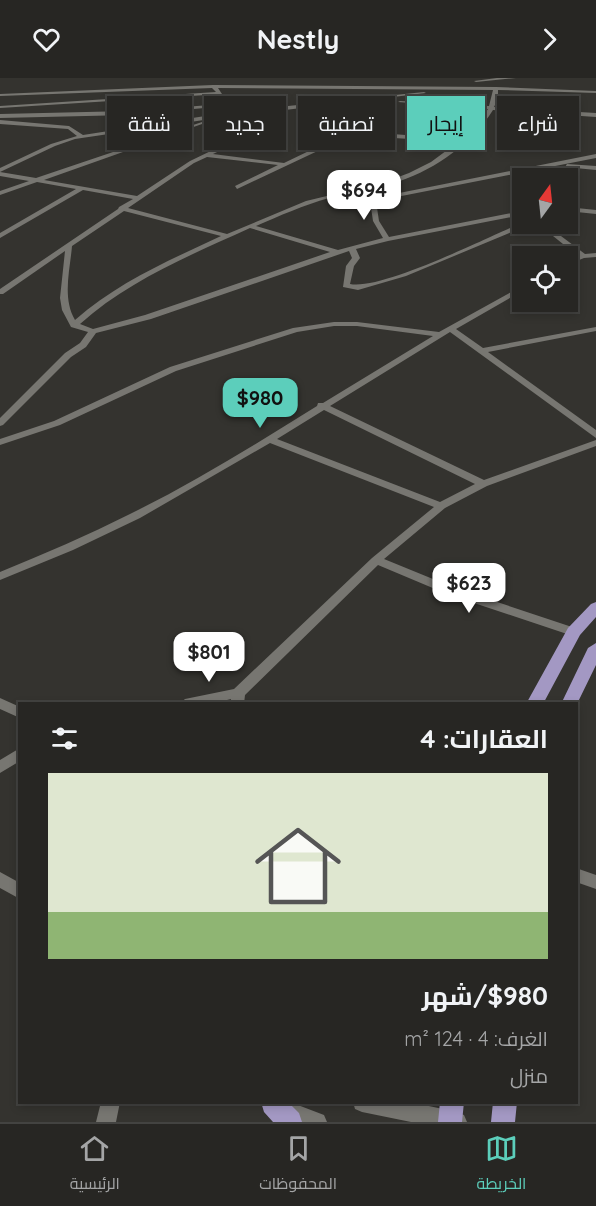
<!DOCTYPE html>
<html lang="ar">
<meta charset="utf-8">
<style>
:root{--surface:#272623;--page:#2f2e2b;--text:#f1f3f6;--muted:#a4a5a6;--line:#434341;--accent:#5ccebb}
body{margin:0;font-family:Quicksand,Cairo,sans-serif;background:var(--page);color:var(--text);direction:rtl;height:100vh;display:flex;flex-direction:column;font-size:22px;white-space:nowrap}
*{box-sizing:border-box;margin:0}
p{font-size:20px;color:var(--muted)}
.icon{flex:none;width:33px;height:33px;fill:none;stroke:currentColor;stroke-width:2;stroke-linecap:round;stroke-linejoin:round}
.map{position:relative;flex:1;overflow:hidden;direction:ltr}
.side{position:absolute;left:18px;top:624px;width:560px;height:402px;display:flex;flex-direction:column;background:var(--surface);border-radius:0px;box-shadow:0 3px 9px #0003,0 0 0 2px var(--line);direction:rtl}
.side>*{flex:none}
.top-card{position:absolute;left:18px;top:18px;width:561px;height:54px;direction:rtl;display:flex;gap:12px}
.needle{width:39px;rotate:15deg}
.controls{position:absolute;left:512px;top:90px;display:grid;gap:12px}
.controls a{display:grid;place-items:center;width:66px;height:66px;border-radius:0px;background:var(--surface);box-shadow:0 3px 9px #0003,0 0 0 2px var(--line);font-size:30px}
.price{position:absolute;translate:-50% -51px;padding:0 14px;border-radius:12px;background:#fff;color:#222;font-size:20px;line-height:39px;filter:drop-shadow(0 2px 3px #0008)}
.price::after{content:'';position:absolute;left:50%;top:36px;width:18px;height:14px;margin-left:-9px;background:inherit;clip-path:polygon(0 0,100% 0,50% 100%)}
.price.selected{background:var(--accent);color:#111}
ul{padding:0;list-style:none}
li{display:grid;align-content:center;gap:12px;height:318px;padding:0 30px}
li+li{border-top:2px solid var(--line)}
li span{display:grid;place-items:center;height:186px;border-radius:0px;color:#555}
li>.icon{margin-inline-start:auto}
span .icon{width:108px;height:108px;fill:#fffc;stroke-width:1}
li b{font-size:26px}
h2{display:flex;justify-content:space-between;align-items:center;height:72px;padding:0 30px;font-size:26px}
.chip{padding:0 21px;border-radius:0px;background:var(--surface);box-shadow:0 3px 9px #0003,0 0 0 2px var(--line);font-size:21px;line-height:54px}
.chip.selected{background:var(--accent);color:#111}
header{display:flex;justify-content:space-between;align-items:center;height:78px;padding:0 30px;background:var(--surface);font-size:27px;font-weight:700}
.dock{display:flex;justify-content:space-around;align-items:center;height:84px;border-top:2px solid var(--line);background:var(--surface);font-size:16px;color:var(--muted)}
.dock a{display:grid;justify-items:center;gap:3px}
.dock .selected{color:var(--accent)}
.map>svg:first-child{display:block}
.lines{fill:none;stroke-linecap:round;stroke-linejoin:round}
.street{fill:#777671;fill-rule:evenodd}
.primary{fill:#a398c3;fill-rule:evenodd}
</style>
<header><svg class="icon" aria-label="forward" viewBox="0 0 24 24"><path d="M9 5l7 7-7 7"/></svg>Nestly<svg class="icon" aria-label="heart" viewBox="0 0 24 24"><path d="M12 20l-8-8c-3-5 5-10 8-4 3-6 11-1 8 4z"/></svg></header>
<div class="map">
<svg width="596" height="1044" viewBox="0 0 596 1044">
<rect width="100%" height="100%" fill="#34332f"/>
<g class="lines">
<path class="street" d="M 497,0 L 516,0 L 476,4 L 474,3 Z
M 213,7 L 496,9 L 596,13 L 596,15 L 498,12 L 498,21 L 494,29 L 596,35 L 596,39 L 493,32 C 473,64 436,91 400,103 C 377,111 352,114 329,120 C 304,127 279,138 256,148 L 338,172 L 383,160 L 373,143 L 370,123 L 366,120 L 366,118 L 374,120 L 596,76 L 596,80 L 376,123 L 379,143 L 389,159 L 522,133 L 522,137 L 388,163 L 356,171 L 360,180 L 354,188 L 350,206 C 381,212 478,164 510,150 L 523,146 L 531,146 L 406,198 L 358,212 L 343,209 L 346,188 L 352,180 L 349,173 L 151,241 L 96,255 L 86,269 L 71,279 L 3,347 L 0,348 L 0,340 L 65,275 L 80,265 L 88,254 L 71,249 L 62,232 L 60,220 L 65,173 L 3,216 L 0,216 L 0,211 L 118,131 L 119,129 L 133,121 L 83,112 L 0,160 L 0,155 L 76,111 L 37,104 L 0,117 L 0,113 L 29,103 L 0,98 L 0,94 L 36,100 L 202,44 L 202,46 L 44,102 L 137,118 L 190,83 L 277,41 L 282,36 L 280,32 L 231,38 L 75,61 L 55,68 L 0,94 L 0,90 L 51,66 L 77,58 L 68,51 L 0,46 L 0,42 L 69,48 L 83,57 L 231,34 L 424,14 L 426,15 L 285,32 L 288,36 L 281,43 L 213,76 L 284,85 L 340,58 L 378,55 L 461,61 L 479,44 L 488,31 L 398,24 L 400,23 L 489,28 L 493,12 L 218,10 L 222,16 L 0,30 L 0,28 L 216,14 L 212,10 L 0,18 L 0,16 ZM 378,59 L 458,64 L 431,84 L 409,95 L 385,104 L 306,123 L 227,156 L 128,130 L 194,85 L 207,79 L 278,87 L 235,108 L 237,111 L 341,62 ZM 124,133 L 221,158 C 170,182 118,204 75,242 C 62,220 70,192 72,168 ZM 250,150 L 330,174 L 145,237 L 93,251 L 80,246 C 129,202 191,177 250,150 Z
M 224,26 L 226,28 L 129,37 L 0,40 L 0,36 L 129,33 Z
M 567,86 L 596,88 L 596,92 L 565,89 Z
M 567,129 L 596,132 L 596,136 L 567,133 Z
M 538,146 L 545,146 L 585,176 L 596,175 L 596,179 L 584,180 L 567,187 L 567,182 L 578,178 Z
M 522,208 L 522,213 L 456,251 L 483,270 L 596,249 L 596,253 L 488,274 L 596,352 L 596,360 L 450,254 L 330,328 L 484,402 L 596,362 L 596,368 L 487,408 L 445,430 L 384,481 L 455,510 L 578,551 L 580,554 L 578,557 L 570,557 L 447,516 L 378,487 L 245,617 L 244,626 L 230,626 L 231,621 L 211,626 L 179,626 L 185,621 L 234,611 L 372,480 L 434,429 L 270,365 L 140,440 L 73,472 L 0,502 L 0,494 C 44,476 88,457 130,436 C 195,404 256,366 317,328 L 318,325 L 323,325 L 433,258 L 357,248 L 334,248 L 297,254 L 176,293 L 60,347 L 0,367 L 0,361 L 54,343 L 170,289 L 293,250 L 334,244 L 357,244 L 439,254 ZM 324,332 L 475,406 L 440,424 L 277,361 Z
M 0,620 L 20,629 L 20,640 L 0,631 Z
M 20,670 L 20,683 L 0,695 L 0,682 Z
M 576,790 L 596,797 L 596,811 L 576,804 Z
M 0,794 L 20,805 L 20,821 L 0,810 Z
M 101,1024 L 120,1024 L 116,1044 L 96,1044 Z
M 284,1024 L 290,1024 L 324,1037 L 327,1044 L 291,1044 L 280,1040 L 277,1033 L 280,1026 Z
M 353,1024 L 410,1024 L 457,1034 L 464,1037 L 467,1044 L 411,1044 L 362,1034 L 355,1031 Z"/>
<path class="primary" d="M 596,524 L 596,539 L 580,557 L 543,626 L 526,626 L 568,550 L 591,526 Z
M 596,565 L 596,587 L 576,628 L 576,626 L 561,626 L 588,570 Z
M 261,1024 L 288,1024 L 299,1035 L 302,1044 L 273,1044 L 264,1034 Z
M 440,1024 L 464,1024 L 462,1044 L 438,1044 Z
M 493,1024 L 517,1024 L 515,1044 L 491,1044 Z"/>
</g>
</svg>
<div class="controls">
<a><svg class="needle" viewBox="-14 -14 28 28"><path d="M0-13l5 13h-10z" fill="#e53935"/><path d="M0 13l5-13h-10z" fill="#a4a5a6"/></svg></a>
<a><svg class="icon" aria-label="locate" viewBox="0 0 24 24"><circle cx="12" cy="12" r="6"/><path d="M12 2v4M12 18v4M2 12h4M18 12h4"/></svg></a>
</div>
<b class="price" style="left:364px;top:143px">$694</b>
<b class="price selected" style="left:260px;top:351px">$980</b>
<b class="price" style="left:469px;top:536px">$623</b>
<b class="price" style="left:209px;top:605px">$801</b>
<div class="top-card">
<a class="chip">شراء</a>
<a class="chip selected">إيجار</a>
<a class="chip">تصفية</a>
<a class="chip">جديد</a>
<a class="chip">شقة</a>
</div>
<section class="side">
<h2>العقارات: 4<svg class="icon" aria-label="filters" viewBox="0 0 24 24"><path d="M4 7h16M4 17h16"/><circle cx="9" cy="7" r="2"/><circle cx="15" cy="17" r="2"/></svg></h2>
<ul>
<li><span style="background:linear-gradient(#dfe7d0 75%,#8fb573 0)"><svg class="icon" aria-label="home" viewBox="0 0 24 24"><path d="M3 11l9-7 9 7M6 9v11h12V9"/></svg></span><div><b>$980/شهر</b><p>الغرف: 4 · 124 m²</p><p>منزل</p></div></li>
</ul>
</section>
</div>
<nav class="dock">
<a class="selected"><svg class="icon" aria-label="map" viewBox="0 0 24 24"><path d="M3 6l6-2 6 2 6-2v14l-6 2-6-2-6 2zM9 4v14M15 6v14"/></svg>الخريطة</a>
<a><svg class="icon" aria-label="saved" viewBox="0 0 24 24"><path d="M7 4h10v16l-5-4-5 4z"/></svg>المحفوظات</a>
<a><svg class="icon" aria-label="home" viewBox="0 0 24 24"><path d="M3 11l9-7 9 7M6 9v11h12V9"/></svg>الرئيسية</a>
</nav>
